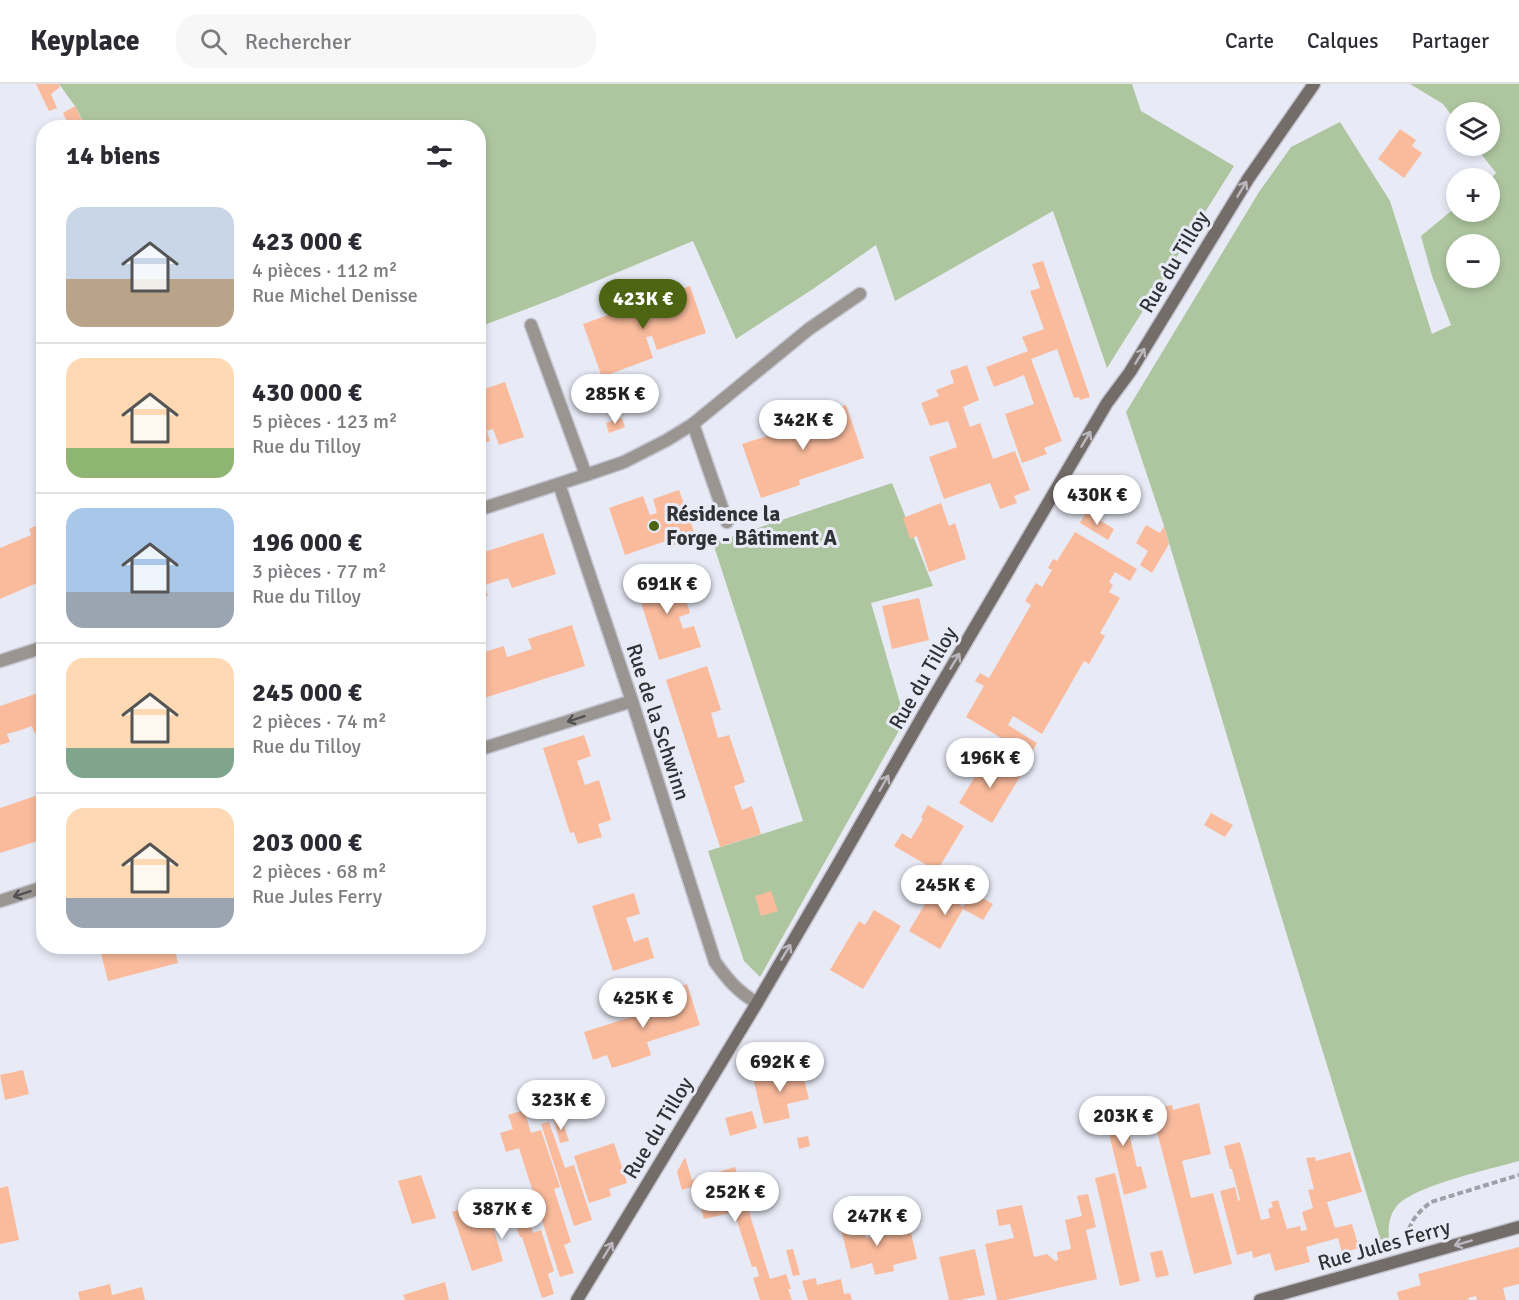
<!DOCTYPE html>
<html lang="fr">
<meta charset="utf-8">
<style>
:root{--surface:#fff;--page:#f7f7f7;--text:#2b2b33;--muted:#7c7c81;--line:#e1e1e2;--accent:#4d6412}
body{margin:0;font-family:Signika,sans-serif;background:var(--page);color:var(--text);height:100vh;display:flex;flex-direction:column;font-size:22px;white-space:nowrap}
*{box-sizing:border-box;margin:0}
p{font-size:20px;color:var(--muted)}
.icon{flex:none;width:33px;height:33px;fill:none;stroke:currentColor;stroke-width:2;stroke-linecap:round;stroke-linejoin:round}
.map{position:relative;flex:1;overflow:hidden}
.details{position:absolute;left:36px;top:36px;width:450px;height:834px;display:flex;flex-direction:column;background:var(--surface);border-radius:24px;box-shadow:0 3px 9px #0003}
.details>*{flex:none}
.fabs{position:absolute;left:1446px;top:18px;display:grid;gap:12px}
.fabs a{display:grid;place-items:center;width:54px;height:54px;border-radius:50%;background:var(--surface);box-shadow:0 3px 9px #0003;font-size:30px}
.price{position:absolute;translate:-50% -51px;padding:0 14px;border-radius:21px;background:#fff;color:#222;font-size:20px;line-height:39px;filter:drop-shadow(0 2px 3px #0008)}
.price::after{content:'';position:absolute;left:50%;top:36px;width:18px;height:14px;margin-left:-9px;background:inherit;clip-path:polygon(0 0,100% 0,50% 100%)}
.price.current{background:var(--accent);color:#fff}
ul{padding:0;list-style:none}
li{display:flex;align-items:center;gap:18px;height:150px;padding:0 30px}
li+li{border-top:2px solid var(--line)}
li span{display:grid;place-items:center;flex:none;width:168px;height:120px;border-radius:18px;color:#555}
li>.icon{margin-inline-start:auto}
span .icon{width:72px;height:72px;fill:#fffc;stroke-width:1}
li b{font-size:26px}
h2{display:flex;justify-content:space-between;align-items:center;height:72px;padding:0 30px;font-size:26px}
header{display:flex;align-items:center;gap:36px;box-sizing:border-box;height:84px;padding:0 30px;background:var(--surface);border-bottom:2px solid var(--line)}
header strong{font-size:28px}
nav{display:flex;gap:33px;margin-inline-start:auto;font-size:21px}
.search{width:420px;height:54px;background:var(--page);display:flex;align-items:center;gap:15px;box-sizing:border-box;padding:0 21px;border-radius:24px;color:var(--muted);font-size:22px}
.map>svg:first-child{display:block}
.green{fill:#aec6a0;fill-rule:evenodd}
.building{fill:#fabb9d}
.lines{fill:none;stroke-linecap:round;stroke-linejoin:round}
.lane-casing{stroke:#c3c5d0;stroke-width:15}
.street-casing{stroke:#c3c5d0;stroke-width:15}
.secondary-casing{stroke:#c3c5d0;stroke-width:15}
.path{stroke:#9fa0a9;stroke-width:4;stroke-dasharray:6 3;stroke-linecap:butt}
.lane{stroke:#9b9592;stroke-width:12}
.street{stroke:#9b9592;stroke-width:12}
.secondary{stroke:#746c69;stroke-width:12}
.oneway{stroke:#bab8be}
.oneway2{stroke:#515052}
.poi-dot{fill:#4d6412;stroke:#e8eaf6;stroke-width:2}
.labels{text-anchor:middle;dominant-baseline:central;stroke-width:6;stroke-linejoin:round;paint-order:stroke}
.street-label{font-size:21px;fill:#313236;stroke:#e8eaf6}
.poi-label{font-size:21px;font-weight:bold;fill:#313236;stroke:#e8eaf6;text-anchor:start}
</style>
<header>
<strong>Keyplace</strong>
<div class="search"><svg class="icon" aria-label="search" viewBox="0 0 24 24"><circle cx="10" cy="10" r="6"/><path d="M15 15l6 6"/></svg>Rechercher</div>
<nav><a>Carte</a><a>Calques</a><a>Partager</a></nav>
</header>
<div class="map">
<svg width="1519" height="1216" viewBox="0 0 1519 1216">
<rect width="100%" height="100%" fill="#e8eaf6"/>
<path class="green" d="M 59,0 L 1132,0 L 1141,27 L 1234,82 L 1107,284 L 1053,127 L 895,217 L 876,161 L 813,205 L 736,255 L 693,157 L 558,213 L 479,243 L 478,44 L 86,43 L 75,22 Z
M 1410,0 L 1519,0 L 1519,1077 C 1491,1085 1412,1102 1396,1123 C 1389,1132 1388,1144 1389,1155 L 1381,1157 L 1275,812 L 1164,442 L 1126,328 L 1259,108 L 1291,63 L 1340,38 L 1390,117 L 1432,250 L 1451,241 L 1432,192 L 1421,152 L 1456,123 L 1456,128 L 1490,128 L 1490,95 L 1496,89 L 1475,62 L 1490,62 L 1490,28 L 1456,28 L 1456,37 L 1443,20 ZM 1456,160 L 1490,160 L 1490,194 L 1456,194 Z
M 892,399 L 933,502 L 871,519 L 905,636 L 760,893 L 744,877 L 708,767 L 803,737 L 713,459 Z"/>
<path class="building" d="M 36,0 L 59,0 L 60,3 L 51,10 L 57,24 L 49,27 Z
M 75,22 L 86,44 L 70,44 L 63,29 Z
M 1400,45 L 1416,56 L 1412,62 L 1422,69 L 1404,94 L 1378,75 Z
M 1043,177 L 1090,313 L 1080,316 L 1079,313 L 1074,314 L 1057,265 L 1031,275 L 1062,357 L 1044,364 L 1047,370 L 1022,379 L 1005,330 L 1034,320 L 1024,291 L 994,303 L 986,283 L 1028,267 L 1022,253 L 1044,245 L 1030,207 L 1040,204 L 1032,180 Z
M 690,202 L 706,249 L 657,266 L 652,252 L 646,253 L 653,274 L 602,293 L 583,240 Z
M 967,281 L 979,316 L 963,323 L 970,343 L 980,339 L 993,375 L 1015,367 L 1030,406 L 1014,412 L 1017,419 L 1000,425 L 990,399 L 944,415 L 929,373 L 957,363 L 948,337 L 930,342 L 921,319 L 939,312 L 936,306 L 954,299 L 950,287 Z
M 505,298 L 524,353 L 499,361 L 493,345 L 487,347 L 490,357 L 478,361 L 478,307 Z
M 846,321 L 864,374 L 799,396 L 800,401 L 761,414 L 742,360 L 793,344 L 799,361 L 804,359 L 797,337 Z
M 622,334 L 625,343 L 609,349 L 606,339 Z
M 679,406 L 696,453 L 669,463 L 666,457 L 625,471 L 609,424 L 643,412 L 650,431 L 657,429 L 653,415 Z
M 941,419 L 949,442 L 955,439 L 966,475 L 929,488 L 917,452 L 910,455 L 903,434 Z
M 1086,428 L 1114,445 L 1108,456 L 1080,439 Z
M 43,439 L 44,455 L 36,458 L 44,476 L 44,496 L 0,515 L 0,464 L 31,451 L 29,445 Z
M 1146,441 L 1160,449 L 1164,442 L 1169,460 L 1152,489 L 1140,481 L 1148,467 L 1136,459 Z
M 1075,448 L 1137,485 L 1130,497 L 1115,488 L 1109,498 L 1113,501 L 1109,508 L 1120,514 L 1100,549 L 1105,552 L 1089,580 L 1084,577 L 1042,650 L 1013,632 L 1008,641 L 1037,659 L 1030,671 L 966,633 L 984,602 L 975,597 L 980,589 L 989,594 L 1031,521 L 1025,517 L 1036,499 L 1042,503 L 1052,486 L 1048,484 L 1053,475 L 1057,477 Z
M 543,449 L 556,490 L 512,504 L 508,494 L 497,497 L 485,501 L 488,512 L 478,515 L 478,470 Z
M 676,485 L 690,529 L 679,533 L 683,545 L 694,542 L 701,563 L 659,576 L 635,499 Z
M 919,514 L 929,556 L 892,565 L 882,522 Z
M 572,541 L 585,582 L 478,616 L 478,570 L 504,562 L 507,573 L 532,565 L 528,555 Z
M 707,582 L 721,626 L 711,629 L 718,654 L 729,651 L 745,698 L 734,702 L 742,726 L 752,722 L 761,750 L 720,763 L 666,596 Z
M 44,607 L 44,647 L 35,650 L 32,642 L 21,646 L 7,650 L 10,658 L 0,661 L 0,622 Z
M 584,651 L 591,672 L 577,677 L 585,701 L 599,696 L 611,736 L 598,740 L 602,753 L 578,760 L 574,748 L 570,749 L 543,664 Z
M 988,671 L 1021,691 L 992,739 L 959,719 Z
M 41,710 L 44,717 L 44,755 L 0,769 L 0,724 Z
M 928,721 L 964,742 L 937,787 L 894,762 L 902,749 L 911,755 L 923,735 L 921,733 Z
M 1211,729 L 1233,741 L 1225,753 L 1204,741 Z
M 934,805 L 963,823 L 972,808 L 993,820 L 983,836 L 963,825 L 940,865 L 909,847 Z
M 771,807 L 778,827 L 761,832 L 755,812 Z
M 634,809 L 640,830 L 626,834 L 634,858 L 648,853 L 654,874 L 613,887 L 592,822 Z
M 874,826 L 901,842 L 863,905 L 830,886 L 859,837 L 865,841 Z
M 99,862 L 174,862 L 178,879 L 108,897 Z
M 687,900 L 700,941 L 647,958 L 651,971 L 632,978 L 612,984 L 607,971 L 593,976 L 584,948 L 663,923 L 659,909 Z
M 800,980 L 809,1015 L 787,1020 L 790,1034 L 764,1040 L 753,994 Z
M 23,986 L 29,1010 L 5,1016 L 0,991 Z
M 1120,1012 L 1137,1083 L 1141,1082 L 1147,1104 L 1124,1111 L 1101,1017 Z
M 1199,1019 L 1211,1070 L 1182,1077 L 1191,1114 L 1213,1109 L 1232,1180 L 1194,1190 L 1156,1044 L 1154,1044 L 1149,1026 L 1172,1021 L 1173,1026 Z
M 524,1026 L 531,1049 L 541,1046 L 560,1103 L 554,1105 L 571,1158 L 564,1161 L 574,1189 L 560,1193 L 519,1064 L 506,1068 L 500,1049 L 513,1045 L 508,1031 Z
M 752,1027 L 757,1044 L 730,1052 L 725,1034 Z
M 561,1033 L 569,1057 L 560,1059 L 554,1036 Z
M 549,1038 L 565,1084 L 574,1081 L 592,1136 L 574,1142 L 541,1040 Z
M 808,1052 L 810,1062 L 799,1065 L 797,1054 Z
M 1240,1058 L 1261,1136 L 1270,1134 L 1268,1125 L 1273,1123 L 1271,1118 L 1278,1116 L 1287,1145 L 1300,1142 L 1301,1147 L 1307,1146 L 1302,1128 L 1313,1124 L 1308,1106 L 1314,1105 L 1306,1074 L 1315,1073 L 1316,1077 L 1350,1068 L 1362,1108 L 1327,1118 L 1335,1144 L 1352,1140 L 1359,1164 L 1342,1169 L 1338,1154 L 1306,1163 L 1310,1178 L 1275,1187 L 1270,1169 L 1253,1174 L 1252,1167 L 1237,1171 L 1220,1107 L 1235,1103 L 1238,1117 L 1240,1116 L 1232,1085 L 1230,1085 L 1224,1062 Z
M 614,1059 L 627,1099 L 609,1105 L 611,1112 L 589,1119 L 574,1072 Z
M 685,1073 L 692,1096 L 735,1083 L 770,1195 L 786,1190 L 791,1205 L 788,1205 L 792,1216 L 760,1216 L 753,1194 L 759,1192 L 756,1182 L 752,1183 L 734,1128 L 704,1135 L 695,1102 L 682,1106 L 677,1088 Z
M 1115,1089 L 1140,1197 L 1120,1202 L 1095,1094 Z
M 421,1091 L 436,1134 L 412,1140 L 398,1097 Z
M 8,1102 L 19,1156 L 0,1160 L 0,1104 Z
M 1088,1110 L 1096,1143 L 1086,1146 L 1097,1195 L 1006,1216 L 997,1216 L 985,1160 L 1014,1154 L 1010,1140 L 999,1142 L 996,1126 L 1022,1121 L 1034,1173 L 1047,1170 L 1055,1177 L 1058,1176 L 1057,1168 L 1071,1165 L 1065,1136 L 1082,1132 L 1077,1112 Z
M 485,1117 L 488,1130 L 522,1118 L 533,1149 L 541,1146 L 554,1187 L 548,1190 L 554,1210 L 542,1214 L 522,1153 L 520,1153 L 514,1136 L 493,1143 L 503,1177 L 472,1187 L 452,1128 Z
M 860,1132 L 866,1154 L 910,1144 L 917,1175 L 893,1181 L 894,1187 L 875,1191 L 872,1179 L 851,1185 L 839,1137 Z
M 1519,1163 L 1519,1200 L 1503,1204 L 1506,1216 L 1477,1216 L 1476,1212 L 1468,1214 L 1469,1216 L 1399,1216 L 1397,1208 L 1421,1201 L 1418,1190 Z
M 793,1165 L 800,1191 L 793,1192 L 786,1166 Z
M 975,1165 L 985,1211 L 960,1216 L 949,1216 L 939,1173 Z
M 1162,1166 L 1169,1191 L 1156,1194 L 1150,1169 Z
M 816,1194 L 817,1201 L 841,1195 L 844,1210 L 850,1209 L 852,1216 L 808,1216 L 802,1197 Z
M 445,1198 L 449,1216 L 405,1216 L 403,1211 Z
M 110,1200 L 112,1211 L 142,1203 L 145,1216 L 80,1216 L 78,1208 Z"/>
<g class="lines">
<g class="lane-casing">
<path id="lane" d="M 531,241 L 586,391
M 693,340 L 727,438"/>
</g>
<g class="street-casing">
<path id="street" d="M 559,400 L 632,617 L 715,878 C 728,896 737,907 757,919
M 478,426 L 586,391 L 624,378 L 667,356 L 693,340 L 809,245 L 860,210
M 0,577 L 44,563
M 478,666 L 632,617
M 0,817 L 44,803"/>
</g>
<g class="secondary-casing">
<path id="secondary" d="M 577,1216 L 757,919 L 837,782 L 925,628 L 1107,319 L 1130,288 L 1248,95 L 1314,0
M 1260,1216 L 1519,1143"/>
</g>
<path class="path" d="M 1407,1154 C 1409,1138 1418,1128 1431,1118 L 1519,1091"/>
<use href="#lane" class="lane"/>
<use href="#street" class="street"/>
<use href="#secondary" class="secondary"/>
</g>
<defs><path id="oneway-shaft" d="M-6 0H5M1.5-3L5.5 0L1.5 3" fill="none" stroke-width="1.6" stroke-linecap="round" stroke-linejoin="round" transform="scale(1.5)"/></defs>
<g class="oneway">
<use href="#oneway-shaft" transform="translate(1242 105) rotate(-59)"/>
<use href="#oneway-shaft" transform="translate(1140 272) rotate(-59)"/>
<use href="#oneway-shaft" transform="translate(1086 355) rotate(-59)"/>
<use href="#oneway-shaft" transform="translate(955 577) rotate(-59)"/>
<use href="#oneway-shaft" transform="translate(884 699) rotate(-60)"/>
<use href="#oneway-shaft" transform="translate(786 868) rotate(-59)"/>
<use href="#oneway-shaft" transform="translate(1463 1159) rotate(164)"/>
<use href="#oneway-shaft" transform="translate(608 1166) rotate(-59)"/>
</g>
<g class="oneway2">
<use href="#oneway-shaft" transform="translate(576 635) rotate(162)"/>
<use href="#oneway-shaft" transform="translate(22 810) rotate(162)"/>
</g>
<circle class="poi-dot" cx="654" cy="442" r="6"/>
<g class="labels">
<g class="street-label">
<text transform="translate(1174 178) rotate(-59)">Rue du Tilloy</text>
<text transform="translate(923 594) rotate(-60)">Rue du Tilloy</text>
<text transform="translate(658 638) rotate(72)">Rue de la Schwinn</text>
<text transform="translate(658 1044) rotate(-59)">Rue du Tilloy</text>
<text transform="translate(1384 1161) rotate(-16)">Rue Jules Ferry</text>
</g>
<g class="poi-label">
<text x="666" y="430">Résidence la<tspan x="666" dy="24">Forge - Bâtiment A</tspan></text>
</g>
</g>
</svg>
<div class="fabs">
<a><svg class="icon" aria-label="layers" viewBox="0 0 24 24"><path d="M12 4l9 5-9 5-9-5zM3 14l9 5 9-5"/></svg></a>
<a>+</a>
<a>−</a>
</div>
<b class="price current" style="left:643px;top:246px">423K €</b>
<b class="price" style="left:615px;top:341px">285K €</b>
<b class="price" style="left:803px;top:367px">342K €</b>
<b class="price" style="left:1097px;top:442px">430K €</b>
<b class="price" style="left:667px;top:531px">691K €</b>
<b class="price" style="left:990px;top:705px">196K €</b>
<b class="price" style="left:945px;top:832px">245K €</b>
<b class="price" style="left:643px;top:945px">425K €</b>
<b class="price" style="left:780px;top:1009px">692K €</b>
<b class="price" style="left:561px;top:1047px">323K €</b>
<b class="price" style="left:1123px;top:1063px">203K €</b>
<b class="price" style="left:735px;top:1139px">252K €</b>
<b class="price" style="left:502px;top:1156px">387K €</b>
<b class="price" style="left:877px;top:1163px">247K €</b>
<section class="details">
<h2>14 biens<svg class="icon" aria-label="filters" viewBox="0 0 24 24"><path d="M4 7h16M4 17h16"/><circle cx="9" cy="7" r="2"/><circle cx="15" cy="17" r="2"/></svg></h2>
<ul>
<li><span style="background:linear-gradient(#c9d6e8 60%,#b9a48a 0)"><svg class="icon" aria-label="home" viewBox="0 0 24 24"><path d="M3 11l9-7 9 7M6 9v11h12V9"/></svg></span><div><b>423 000 €</b><p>4 pièces · 112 m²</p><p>Rue Michel Denisse</p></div></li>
<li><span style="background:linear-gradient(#ffd9b3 75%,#8fb573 0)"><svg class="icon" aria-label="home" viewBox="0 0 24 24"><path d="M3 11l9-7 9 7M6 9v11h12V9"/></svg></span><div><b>430 000 €</b><p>5 pièces · 123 m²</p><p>Rue du Tilloy</p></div></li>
<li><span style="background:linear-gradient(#a9c7e8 70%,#9aa5b1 0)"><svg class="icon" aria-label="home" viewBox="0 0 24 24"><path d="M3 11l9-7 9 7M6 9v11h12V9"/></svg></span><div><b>196 000 €</b><p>3 pièces · 77 m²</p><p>Rue du Tilloy</p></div></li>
<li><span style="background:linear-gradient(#ffd9b3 75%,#7fa58c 0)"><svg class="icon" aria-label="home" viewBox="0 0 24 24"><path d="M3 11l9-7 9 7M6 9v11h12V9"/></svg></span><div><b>245 000 €</b><p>2 pièces · 74 m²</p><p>Rue du Tilloy</p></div></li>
<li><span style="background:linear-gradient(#ffd9b3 75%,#9aa5b1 0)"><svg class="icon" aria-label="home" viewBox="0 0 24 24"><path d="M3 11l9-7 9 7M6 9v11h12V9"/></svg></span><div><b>203 000 €</b><p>2 pièces · 68 m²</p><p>Rue Jules Ferry</p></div></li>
</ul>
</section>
</div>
